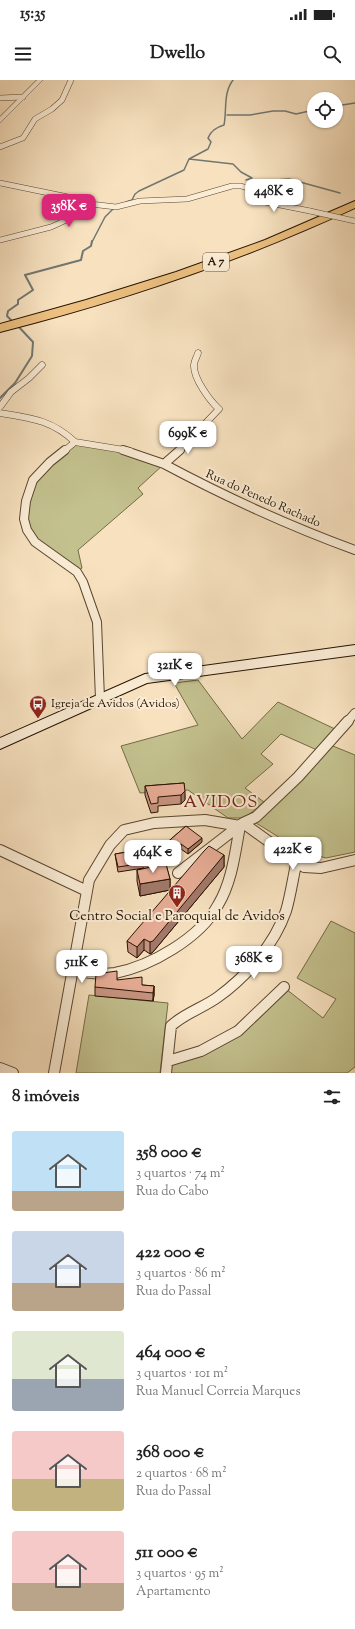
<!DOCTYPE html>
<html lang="pt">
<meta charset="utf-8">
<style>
:root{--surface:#fff;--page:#f2f2f2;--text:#222;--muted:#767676;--accent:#db2777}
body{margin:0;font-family:"Sorts Mill Goudy",serif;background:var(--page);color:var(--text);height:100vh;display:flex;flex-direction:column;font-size:15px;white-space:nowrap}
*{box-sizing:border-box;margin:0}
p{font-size:13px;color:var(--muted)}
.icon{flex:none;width:22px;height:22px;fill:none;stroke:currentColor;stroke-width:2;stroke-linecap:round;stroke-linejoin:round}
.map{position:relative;height:993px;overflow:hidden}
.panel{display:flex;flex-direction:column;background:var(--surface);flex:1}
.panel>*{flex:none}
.controls{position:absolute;left:307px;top:12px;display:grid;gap:8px}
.controls a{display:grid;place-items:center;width:36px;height:36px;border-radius:50%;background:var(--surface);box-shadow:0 1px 3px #0004;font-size:20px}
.price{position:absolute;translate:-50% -34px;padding:0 9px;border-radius:8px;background:#fff;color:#222;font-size:13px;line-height:26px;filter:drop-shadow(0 1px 2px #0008)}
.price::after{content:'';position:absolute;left:50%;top:24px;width:12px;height:9px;margin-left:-6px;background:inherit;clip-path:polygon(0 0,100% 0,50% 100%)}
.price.current{background:var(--accent);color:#fff}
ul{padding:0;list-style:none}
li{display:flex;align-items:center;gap:12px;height:100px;padding:0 12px}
li span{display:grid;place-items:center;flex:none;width:112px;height:80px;border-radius:4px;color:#555}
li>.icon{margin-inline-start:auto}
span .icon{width:48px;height:48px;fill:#fffc;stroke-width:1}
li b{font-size:17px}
h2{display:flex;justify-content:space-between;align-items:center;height:48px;padding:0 12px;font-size:17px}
.status{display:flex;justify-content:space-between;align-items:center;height:28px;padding:0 20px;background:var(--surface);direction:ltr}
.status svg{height:11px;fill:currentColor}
header{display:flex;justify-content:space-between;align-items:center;height:52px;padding:0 12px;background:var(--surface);font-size:18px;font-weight:800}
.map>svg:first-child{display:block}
.green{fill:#c3c18e;stroke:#756a47}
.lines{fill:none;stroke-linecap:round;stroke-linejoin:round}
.stream-far1{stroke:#717771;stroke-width:1.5}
.stream{stroke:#717771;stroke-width:2}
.minor-far3-casing{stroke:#5b4630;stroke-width:6}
.minor-far2-casing{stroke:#5b4630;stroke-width:7}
.minor-far1-casing{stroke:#5b4630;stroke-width:10}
.minor-casing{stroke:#5b4630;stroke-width:12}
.tertiary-casing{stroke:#5b4630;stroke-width:1}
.secondary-casing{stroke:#271200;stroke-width:2}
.motorway-casing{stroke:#271200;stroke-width:2}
.minor-far3{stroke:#faecd5;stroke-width:5}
.minor-far2{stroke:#faecd5;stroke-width:6}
.minor-far1{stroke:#faecd5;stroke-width:8}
.minor{stroke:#faecd5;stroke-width:10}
.tertiary{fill:#faecd5;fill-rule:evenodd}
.secondary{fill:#faecd5;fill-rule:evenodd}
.motorway{fill:#ecc080;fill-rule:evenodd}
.minor-bridge-casing{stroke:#5b4630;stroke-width:6;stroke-linecap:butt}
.minor-bridge{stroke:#faecd5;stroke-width:5}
.wall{fill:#c89582;stroke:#271200}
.shaded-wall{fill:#a2796a;stroke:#271200}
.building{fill:#e8ad97;stroke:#271200}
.labels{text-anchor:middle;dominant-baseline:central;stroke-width:4;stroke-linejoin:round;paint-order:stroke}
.shield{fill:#faecd5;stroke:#665340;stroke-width:1}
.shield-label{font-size:11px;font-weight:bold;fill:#271200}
.street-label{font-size:12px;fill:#271200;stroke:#faecd5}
.poi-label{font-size:12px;fill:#271200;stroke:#faecd5;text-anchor:start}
.near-poi-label{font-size:14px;fill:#271200;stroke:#faecd5}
.near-quarter-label{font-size:17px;letter-spacing:1px;fill:#7a1f14;stroke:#faecd5}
</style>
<div class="status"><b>15:35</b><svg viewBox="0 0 49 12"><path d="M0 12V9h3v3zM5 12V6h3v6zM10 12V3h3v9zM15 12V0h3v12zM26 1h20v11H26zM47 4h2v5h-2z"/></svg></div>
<header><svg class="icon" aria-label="menu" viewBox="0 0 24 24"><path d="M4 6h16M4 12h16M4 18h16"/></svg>Dwello<svg class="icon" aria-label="search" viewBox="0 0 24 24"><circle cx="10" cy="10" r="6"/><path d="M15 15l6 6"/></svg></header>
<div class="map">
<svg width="355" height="993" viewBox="0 0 355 993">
<rect width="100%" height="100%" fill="#f7e1bf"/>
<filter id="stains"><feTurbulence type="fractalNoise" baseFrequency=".005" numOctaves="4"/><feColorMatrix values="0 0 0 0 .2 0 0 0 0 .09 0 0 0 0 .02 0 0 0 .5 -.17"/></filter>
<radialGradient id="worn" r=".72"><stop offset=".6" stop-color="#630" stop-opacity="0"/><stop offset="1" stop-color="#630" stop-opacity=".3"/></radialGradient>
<path class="green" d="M 75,362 L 95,365 L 164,384 L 138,408 L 143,414 L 78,470 L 82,488 L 77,492 L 54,477 L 27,450 L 26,421 L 33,400 Z
M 198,600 L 242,659 L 278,622 L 335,649 L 317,670 L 281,654 L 261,674 L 273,684 L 245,708 L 264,722 L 245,738 L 228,738 L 188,710 L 140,713 L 121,666 L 198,645 L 174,603 Z
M 328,664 L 355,675 L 355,772 L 326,778 L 303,772 L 256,743 Z
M 331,841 L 355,853 L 355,987 L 347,993 L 166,993 L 167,984 L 194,977 L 286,909 L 323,938 L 336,919 L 297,898 Z
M 89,915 L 168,923 L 160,993 L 76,993 Z"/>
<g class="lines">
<path class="stream-far1" d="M 336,26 L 355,23
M 227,35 L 250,35 L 273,31 L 285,31 L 296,34 L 314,30
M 189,79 L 233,84 L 241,92 L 252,98 L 246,100
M 249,102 L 289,99 L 340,113
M 126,122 L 132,120 L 135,114 L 139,111 L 184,90 L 189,79 L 208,69 L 211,62 L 208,58 C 211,50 217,47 224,45 C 227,30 223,13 233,0
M 92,162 L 105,137 L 113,129"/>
<path class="stream" d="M 13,242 L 7,236 L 8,231 L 18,224 L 18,220 L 33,210 L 25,195 L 81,180 L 83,171 L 91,166 L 92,161
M 0,318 L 15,303 L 32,276 L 33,262 L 17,245"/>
<g class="minor-far3-casing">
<path id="minor-far3" d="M 0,18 L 23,17
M 0,67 L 23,58 L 35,39 L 52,29 L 62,20 L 71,0
M 0,103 L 68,117 L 82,123 L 116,127 L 140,121 L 187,119 L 232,106 L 241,106 L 250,109 L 265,122 L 310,131
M 0,160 L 51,147 L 75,136 L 86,123"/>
</g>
<g class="minor-far2-casing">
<path id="minor-far2" d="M 0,327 L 11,312 L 29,298 L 42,285
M 0,333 C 31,338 52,340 75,362
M 75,362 L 130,371
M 64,371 L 75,362
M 179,371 L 219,329 C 210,321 193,298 194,285 C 194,281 197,277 198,273"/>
</g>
<g class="minor-far1-casing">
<path id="minor-far1" d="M 65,370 L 50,382 L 33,400 L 26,421 L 24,439 L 27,450 L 35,462 L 77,492 L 83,502 L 97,542 L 100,619
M 123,370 L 164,384 L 180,370
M 164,384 C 226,417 289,446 355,470
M 347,642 L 355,633"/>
</g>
<g class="minor-casing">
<path id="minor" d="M 243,743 L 304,787 L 321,788 L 355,780
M 0,770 L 87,811
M 178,793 L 243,743 L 256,737 L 298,697 L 348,641
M 73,890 C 87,893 101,895 115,893 C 151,886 200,858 218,825 C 232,802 235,773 240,746
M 168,981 L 201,971 L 238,951 L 284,907
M 0,988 L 13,993
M 54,993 L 89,800 L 110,765 L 124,750 L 154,743 L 205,740 L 240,746
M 166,993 L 171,946 C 185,933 203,928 218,917 C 247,896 274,865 286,831 C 291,814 293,797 297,780"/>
</g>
<g class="tertiary-casing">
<path id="tertiary" d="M 37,0 L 43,0 L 0,43 L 0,37 Z"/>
</g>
<g class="secondary-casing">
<path id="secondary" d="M 355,565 L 355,575 L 147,603 L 0,669 L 0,658 L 145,594 Z"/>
</g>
<g class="motorway-casing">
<path id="motorway" d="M 355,121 L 355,128 C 241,181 122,221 0,252 L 0,244 L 86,220 L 176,192 L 265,160 Z"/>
</g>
<use href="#minor-far3" class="minor-far3"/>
<use href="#minor-far2" class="minor-far2"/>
<use href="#minor-far1" class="minor-far1"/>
<use href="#minor" class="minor"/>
<use href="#tertiary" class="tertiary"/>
<use href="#secondary" class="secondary"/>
<use href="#motorway" class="motorway"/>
<g class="minor-bridge-casing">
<path id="minor-bridge" d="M 310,131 L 355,141"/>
</g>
<use href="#minor-bridge" class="minor-bridge"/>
</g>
<path class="wall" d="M 184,703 L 185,720 L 181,724 L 158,726 L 158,732 L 151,733 L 145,715 L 145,706 Z
M 186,746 L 202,762 L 188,774 L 181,769 L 172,776 L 172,784 L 166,785 L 170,799 L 170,810 L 140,816 L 137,801 L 137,790 L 144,788 L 118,792 L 115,774 L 163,766 Z
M 224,775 L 224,787 L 153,872 L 150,874 L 144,870 L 137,878 L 128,872 L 127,861 Z
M 117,900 L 142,905 L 154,906 L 154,915 L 153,921 L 95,916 L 95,907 Z"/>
<path class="shaded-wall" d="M 185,711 L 185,720 L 181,724 L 181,715 Z
M 202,758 L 202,762 L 188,774 L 188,769 Z
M 181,764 L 181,769 L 171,777 L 171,772 Z
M 224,775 L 224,787 L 153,872 L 150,874 L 150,862 Z
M 170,799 L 170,810 L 140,816 L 140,804 Z
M 144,859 L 144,870 L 137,878 L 137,867 Z
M 154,906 L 154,915 L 153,921 L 153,913 Z"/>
<path class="building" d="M 184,703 L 185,711 L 181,715 L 158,717 L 158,723 L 151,724 L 145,706 Z
M 186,746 L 202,758 L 188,769 L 181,764 L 171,772 L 172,779 L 118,787 L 115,774 L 163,766 Z
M 209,766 L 224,775 L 153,861 L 150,862 L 144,859 L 137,867 L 127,861 L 204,771 Z
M 166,784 L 170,799 L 140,804 L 137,790 Z
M 117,891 L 117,900 L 142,897 L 142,905 L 154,906 L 153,913 L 95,907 L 96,894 Z"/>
<defs>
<g id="bus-pin" transform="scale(0.9)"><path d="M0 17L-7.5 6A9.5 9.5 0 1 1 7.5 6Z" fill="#8f2418" stroke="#faecd5"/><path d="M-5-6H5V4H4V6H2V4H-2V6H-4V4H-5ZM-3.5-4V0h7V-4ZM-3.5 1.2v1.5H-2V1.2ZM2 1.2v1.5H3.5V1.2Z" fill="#fff"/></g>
<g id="building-pin" transform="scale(0.9)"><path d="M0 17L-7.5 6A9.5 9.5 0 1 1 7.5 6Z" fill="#8f2418" stroke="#faecd5"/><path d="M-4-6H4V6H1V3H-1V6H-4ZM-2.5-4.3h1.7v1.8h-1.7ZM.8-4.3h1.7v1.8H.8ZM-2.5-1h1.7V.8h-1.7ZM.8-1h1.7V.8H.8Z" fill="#fff"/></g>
</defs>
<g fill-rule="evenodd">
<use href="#bus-pin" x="38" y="624"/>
<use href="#building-pin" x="177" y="813"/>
</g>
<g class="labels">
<rect class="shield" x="203" y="173" width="26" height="18" rx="3"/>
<g class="shield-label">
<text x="216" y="182">A 7</text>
</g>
<g class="street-label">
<text transform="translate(263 419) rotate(24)">Rua do Penedo Rachado</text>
</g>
<g class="poi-label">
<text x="51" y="624">Igreja de Avidos (Avidos)</text>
</g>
<g class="near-poi-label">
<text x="177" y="837">Centro Social e Paroquial de Avidos</text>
</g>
<g class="near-quarter-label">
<text x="221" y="723">AVIDOS</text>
</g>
</g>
<rect width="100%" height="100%" filter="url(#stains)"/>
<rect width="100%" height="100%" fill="url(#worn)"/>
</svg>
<div class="controls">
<a><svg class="icon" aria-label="locate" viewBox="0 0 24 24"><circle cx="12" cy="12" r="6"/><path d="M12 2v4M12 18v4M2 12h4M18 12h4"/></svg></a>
</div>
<b class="price" style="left:274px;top:133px">448K €</b>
<b class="price current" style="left:69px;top:148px">358K €</b>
<b class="price" style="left:188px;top:375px">699K €</b>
<b class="price" style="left:175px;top:607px">321K €</b>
<b class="price" style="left:293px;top:791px">422K €</b>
<b class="price" style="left:153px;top:794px">464K €</b>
<b class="price" style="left:254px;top:900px">368K €</b>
<b class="price" style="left:82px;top:904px">511K €</b>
</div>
<section class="panel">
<h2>8 imóveis<svg class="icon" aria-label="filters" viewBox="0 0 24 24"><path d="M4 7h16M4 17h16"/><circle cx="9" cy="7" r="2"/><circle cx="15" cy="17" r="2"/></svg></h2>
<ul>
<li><span style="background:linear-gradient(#bfe0f5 75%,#b9a48a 0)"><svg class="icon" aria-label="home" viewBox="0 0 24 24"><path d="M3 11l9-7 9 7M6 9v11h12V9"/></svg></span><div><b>358 000 €</b><p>3 quartos · 74 m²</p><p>Rua do Cabo</p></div></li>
<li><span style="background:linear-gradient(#c9d6e8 65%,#b9a48a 0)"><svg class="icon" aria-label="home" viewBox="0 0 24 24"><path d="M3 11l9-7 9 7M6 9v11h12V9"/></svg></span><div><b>422 000 €</b><p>3 quartos · 86 m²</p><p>Rua do Passal</p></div></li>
<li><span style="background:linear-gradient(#dfe7d0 60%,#9aa5b1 0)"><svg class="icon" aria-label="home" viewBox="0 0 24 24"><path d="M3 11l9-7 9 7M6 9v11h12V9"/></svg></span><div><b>464 000 €</b><p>3 quartos · 101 m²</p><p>Rua Manuel Correia Marques</p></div></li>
<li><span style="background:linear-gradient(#f6c9c9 60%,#c2b280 0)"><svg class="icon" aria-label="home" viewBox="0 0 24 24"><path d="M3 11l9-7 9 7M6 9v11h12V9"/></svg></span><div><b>368 000 €</b><p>2 quartos · 68 m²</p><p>Rua do Passal</p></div></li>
<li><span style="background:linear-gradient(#f6c9c9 65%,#b9a48a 0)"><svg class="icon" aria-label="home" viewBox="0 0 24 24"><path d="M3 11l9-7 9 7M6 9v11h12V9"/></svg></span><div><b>511 000 €</b><p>3 quartos · 95 m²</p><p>Apartamento</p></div></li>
</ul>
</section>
